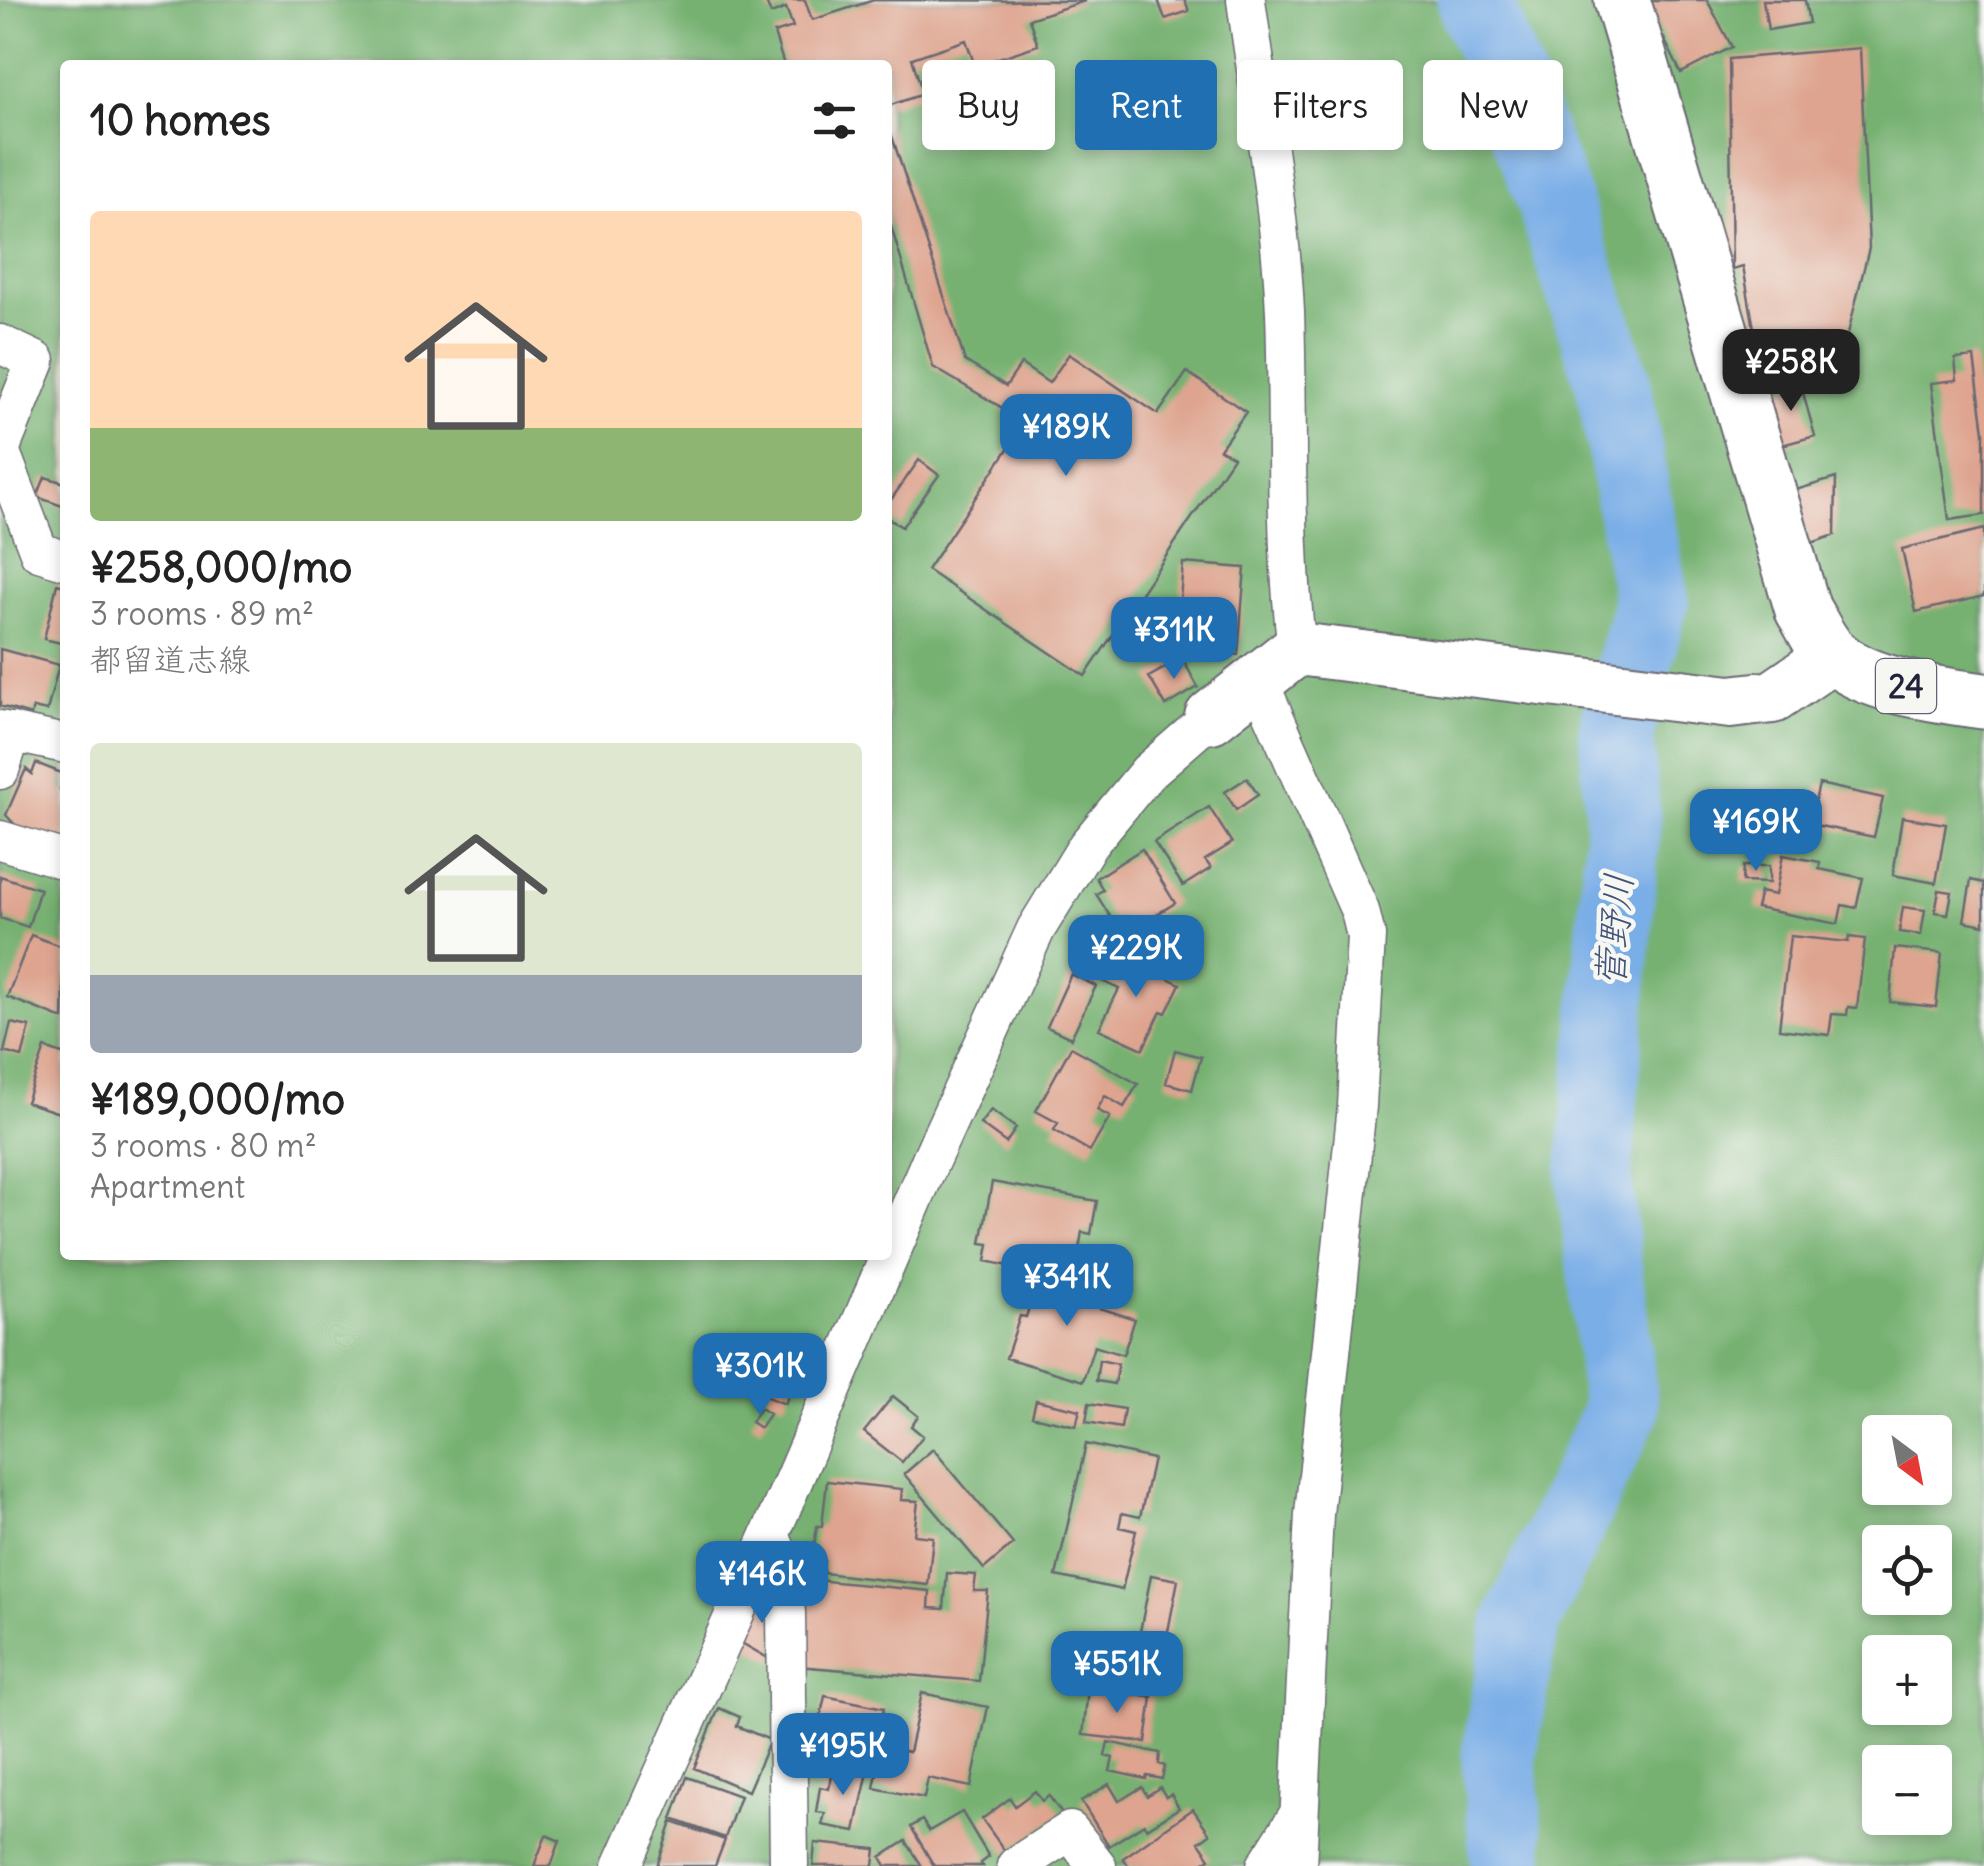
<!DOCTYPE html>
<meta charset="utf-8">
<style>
:root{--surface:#fff;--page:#f6f6f6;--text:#222;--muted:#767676;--accent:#1f6fb2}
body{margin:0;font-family:Delius,"Klee One",sans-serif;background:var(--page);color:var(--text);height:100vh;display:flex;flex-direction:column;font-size:38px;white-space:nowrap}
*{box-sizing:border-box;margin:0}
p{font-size:32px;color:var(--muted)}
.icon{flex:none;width:55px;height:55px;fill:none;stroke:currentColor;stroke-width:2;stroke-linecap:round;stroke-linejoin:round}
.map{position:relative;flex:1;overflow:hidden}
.side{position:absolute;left:60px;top:60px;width:832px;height:1200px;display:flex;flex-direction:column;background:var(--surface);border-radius:10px;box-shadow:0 5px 15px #0003}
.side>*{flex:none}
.top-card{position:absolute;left:922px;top:60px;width:910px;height:90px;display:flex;gap:20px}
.needle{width:65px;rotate:148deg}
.tools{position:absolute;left:1862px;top:1415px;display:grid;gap:20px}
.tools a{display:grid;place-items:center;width:90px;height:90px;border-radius:10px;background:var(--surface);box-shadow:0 5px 15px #0003;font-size:50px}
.price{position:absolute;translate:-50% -85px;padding:0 22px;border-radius:20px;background:var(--accent);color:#fff;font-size:32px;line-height:65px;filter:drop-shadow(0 2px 5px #0008)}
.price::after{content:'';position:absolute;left:50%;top:60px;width:30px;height:22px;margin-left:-15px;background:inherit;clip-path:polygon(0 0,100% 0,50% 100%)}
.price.on{background:#222;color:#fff}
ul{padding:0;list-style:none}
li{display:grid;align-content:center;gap:20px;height:530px;padding:0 30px}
li span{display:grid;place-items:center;height:310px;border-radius:10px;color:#555}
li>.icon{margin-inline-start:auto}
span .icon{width:180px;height:180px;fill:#fffc;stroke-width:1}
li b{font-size:42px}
h2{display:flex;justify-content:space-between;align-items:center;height:120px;padding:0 30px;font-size:42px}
.tag{padding:0 35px;border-radius:10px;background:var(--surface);box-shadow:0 5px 15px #0003;font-size:35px;line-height:90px}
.tag.on{background:var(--accent);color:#fff}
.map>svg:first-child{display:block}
.forest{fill:#76b171;stroke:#4c6a56;stroke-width:2.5;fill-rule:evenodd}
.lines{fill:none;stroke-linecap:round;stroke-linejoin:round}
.river{stroke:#7aaee7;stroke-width:75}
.building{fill:#dea48f}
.street-casing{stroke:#6a6871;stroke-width:41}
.secondary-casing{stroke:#6a6871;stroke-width:56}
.primary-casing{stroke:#6a6871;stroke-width:59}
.street{stroke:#fff;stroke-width:38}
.secondary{stroke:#fff;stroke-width:52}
.primary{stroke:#fff;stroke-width:55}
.labels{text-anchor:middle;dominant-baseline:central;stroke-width:9;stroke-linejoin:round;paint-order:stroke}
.shield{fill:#f6f6f2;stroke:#626272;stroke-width:2.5}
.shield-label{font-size:32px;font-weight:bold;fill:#22223b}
.water-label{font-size:38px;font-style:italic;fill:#415377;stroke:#f6f6f2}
</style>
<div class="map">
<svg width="1984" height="1866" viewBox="0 0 1984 1866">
<rect width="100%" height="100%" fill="#f6f6f2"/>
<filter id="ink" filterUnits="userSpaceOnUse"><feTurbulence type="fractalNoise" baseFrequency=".01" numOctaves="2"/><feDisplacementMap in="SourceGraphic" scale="20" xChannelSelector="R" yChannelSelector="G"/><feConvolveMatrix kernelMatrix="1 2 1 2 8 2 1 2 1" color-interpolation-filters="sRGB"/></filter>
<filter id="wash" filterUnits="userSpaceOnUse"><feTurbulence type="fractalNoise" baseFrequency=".0048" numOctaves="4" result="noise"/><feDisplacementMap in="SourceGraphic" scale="40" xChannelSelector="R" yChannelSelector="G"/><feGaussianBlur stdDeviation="2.25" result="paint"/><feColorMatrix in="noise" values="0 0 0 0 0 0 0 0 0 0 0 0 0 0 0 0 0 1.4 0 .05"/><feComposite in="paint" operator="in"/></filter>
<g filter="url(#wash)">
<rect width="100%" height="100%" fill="#f1e9d5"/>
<path class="forest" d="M 0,0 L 1984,0 L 1984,1866 L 0,1866 ZM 65,65 L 888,65 L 888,1255 L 65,1255 ZM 1880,1432 L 1935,1432 L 1935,1488 L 1880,1488 ZM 1880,1542 L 1935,1542 L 1935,1598 L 1880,1598 ZM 1880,1652 L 1935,1652 L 1935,1708 L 1880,1708 ZM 1880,1762 L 1935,1762 L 1935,1818 L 1880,1818 Z"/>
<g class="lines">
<path class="river" d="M 1474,0 L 1549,186 L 1613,382 L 1651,601 L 1616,732 L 1623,821 L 1594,1178 L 1621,1410 L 1522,1621 L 1499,1756 L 1508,1866"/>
</g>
<g id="blocks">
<path class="building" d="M 765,0 L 805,0 L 812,20 L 874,0 L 1085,1 L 1029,19 L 1038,45 L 975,66 L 966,40 L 912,58 L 923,94 L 888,106 L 888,65 L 784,65 L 774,33 L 793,27 L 786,8 L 771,14 Z
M 1158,0 L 1185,0 L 1189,11 L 1165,19 Z
M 1645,0 L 1707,0 L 1732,47 L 1681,73 Z
M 1763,0 L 1805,0 L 1809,23 L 1768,30 Z
M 1860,48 L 1869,248 L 1841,362 L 1759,357 L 1743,266 L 1732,269 L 1729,59 Z
M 888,124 L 965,361 L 1006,386 L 1021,364 L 1049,383 L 1069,354 L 1158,414 L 1187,372 L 1246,412 L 1220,449 L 1233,457 L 1085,676 L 927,570 L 1026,422 L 933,367 L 888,216 Z
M 1974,357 L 1984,432 L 1984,515 L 1949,520 L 1931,383 L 1957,380 L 1955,359 Z
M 1800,382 L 1815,436 L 1782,445 L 1768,392 Z
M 919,460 L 939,475 L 902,527 L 888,518 L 888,504 Z
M 45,477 L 65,483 L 65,507 L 37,497 Z
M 1836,478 L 1835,535 L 1809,544 L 1792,491 Z
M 1984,529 L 1984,596 L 1916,612 L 1902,549 Z
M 1183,563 L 1245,568 L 1238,655 L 1176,650 Z
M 57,584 L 65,586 L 65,644 L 44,639 Z
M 0,649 L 59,665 L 47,711 L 33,708 L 31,715 L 0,706 Z
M 1182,658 L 1198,687 L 1166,706 L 1149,677 Z
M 36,763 L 64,774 L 60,789 L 65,791 L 65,840 L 18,828 L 6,815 L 26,769 L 32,774 Z
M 1247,778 L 1258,795 L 1236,810 L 1225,792 Z
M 1819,784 L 1883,798 L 1874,837 L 1810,824 Z
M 1209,807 L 1232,843 L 1205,860 L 1211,868 L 1183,886 L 1154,842 Z
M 1902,817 L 1946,824 L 1936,883 L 1893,875 Z
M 1142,849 L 1175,903 L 1128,932 L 1119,917 L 1113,921 L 1096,894 L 1103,890 L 1096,878 Z
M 1783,855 L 1820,862 L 1819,869 L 1863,878 L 1856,908 L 1842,905 L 1838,924 L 1756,908 L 1760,892 L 1775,895 Z
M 1743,866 L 1769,866 L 1769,883 L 1742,882 Z
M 0,876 L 40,889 L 28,927 L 0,918 Z
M 1971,880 L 1984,883 L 1984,925 L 1964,921 Z
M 1939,890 L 1952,892 L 1948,914 L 1935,912 Z
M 1903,907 L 1925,910 L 1921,935 L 1899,932 Z
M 31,935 L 65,948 L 63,1019 L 7,997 Z
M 1790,936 L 1848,942 L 1849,937 L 1865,939 L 1857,1008 L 1848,1007 L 1847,1015 L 1832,1014 L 1829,1035 L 1779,1029 Z
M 1895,948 L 1942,953 L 1936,1007 L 1890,1002 Z
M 1114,952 L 1180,984 L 1166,1013 L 1161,1011 L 1143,1049 L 1099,1029 L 1119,989 L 1100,980 Z
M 1071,974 L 1096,986 L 1071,1038 L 1047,1027 Z
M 11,1023 L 30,1027 L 22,1057 L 4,1052 Z
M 1071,1047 L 1138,1084 L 1124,1107 L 1105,1096 L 1097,1110 L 1110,1117 L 1090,1151 L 1054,1130 L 1058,1123 L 1036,1111 Z
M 45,1048 L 65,1055 L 65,1115 L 26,1102 Z
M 1175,1050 L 1201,1057 L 1192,1090 L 1166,1083 Z
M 991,1110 L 1016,1128 L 1006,1143 L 980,1124 Z
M 992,1182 L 1097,1201 L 1091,1234 L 1082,1232 L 1078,1255 L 1091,1257 L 1088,1271 L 1011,1257 L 1009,1266 L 986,1261 L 989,1244 L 981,1243 Z
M 1039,1275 L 1103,1295 L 1099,1308 L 1135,1319 L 1123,1355 L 1094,1346 L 1083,1381 L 1006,1358 L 1020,1316 L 1026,1317 Z
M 793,1345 L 810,1353 L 795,1382 L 778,1374 Z
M 1099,1360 L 1118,1364 L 1114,1384 L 1096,1381 Z
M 775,1379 L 792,1387 L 785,1404 L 767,1397 Z
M 893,1396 L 918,1416 L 911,1426 L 923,1436 L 902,1462 L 864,1432 Z
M 1036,1400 L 1080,1410 L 1076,1426 L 1032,1416 Z
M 1089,1403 L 1124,1409 L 1121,1428 L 1086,1422 Z
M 760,1408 L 769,1414 L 760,1428 L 751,1422 Z
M 1086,1444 L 1153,1459 L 1140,1517 L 1122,1513 L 1119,1527 L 1136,1531 L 1122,1590 L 1056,1576 Z
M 933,1449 L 1013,1544 L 984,1569 L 904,1474 Z
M 827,1481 L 902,1489 L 901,1500 L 918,1501 L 914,1535 L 933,1537 L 928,1585 L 823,1573 L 824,1561 L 812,1560 L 817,1526 L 822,1526 Z
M 947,1573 L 976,1575 L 974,1591 L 988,1591 L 979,1681 L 797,1666 L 805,1579 L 930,1591 L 929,1608 L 944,1609 Z
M 1151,1575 L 1178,1580 L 1164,1652 L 1137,1647 Z
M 761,1589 L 776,1595 L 775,1662 L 738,1641 Z
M 1088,1689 L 1152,1697 L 1146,1742 L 1083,1735 Z
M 922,1693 L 988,1707 L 971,1787 L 928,1778 L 924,1798 L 874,1788 L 882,1747 L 909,1752 Z
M 825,1696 L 884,1708 L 876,1745 L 867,1744 L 862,1768 L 812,1757 Z
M 719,1708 L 740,1717 L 737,1726 L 770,1740 L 748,1791 L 694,1768 Z
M 1108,1742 L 1160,1753 L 1159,1764 L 1165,1766 L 1162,1779 L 1147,1776 L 1146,1779 L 1110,1771 L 1113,1758 L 1105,1756 Z
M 834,1766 L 868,1772 L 855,1831 L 822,1825 L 825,1813 L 816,1812 L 820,1787 L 829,1789 Z
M 687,1777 L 740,1796 L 725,1838 L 672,1819 Z
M 1109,1784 L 1119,1801 L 1142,1787 L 1147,1796 L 1160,1787 L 1166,1797 L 1171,1794 L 1179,1808 L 1147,1828 L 1144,1824 L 1109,1846 L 1081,1801 Z
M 1035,1791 L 1042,1801 L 1049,1796 L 1062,1814 L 1007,1854 L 982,1819 L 1010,1798 L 1015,1806 Z
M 1193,1809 L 1210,1834 L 1199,1842 L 1210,1858 L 1198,1866 L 1129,1866 L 1123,1858 Z
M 962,1812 L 989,1857 L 981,1863 L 983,1866 L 934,1866 L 911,1827 L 922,1820 L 929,1831 Z
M 672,1822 L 725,1840 L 715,1866 L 657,1866 Z
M 546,1835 L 560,1841 L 551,1866 L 534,1866 Z
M 906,1841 L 922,1866 L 886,1866 L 881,1857 Z
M 815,1843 L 876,1849 L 874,1866 L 813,1866 Z"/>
</g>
</g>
<g filter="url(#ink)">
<use href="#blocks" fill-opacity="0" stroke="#6a6871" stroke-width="2.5"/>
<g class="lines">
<g class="street-casing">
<path id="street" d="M 1246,0 C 1260,104 1280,207 1285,312 C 1289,425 1283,537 1297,649
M 0,344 L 36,361 L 0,450 L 39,552 L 65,560
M 1259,682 L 1360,911 L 1366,936 L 1357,1106 L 1314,1514 L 1297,1866
M 0,730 L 65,744
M 0,770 L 12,732
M 0,840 L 65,860
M 770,1535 L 782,1563 L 786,1613 L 789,1866
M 622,1866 L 770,1535 L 931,1159 L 1036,929 L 1087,846 L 1148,772 L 1211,717
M 1016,1866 L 1070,1831 L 1097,1866
M 1266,1866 L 1297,1817"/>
</g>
<g class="secondary-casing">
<path id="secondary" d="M 1211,717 L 1297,649 L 1730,702 L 1773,697 L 1833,656"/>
</g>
<g class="primary-casing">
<path id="primary" d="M 1622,0 L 1803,610 C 1812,624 1821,646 1834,656 C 1867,686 1941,695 1984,701"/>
</g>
<use href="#street" class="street"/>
<use href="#secondary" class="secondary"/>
<use href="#primary" class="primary"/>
</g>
</g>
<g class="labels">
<rect class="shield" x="1876" y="659" width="60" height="54" rx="8"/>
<g class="shield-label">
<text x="1906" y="686">24</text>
</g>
<g class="water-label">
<text transform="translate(1614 930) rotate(-85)">菅野川</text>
</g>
</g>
</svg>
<div class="tools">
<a><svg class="needle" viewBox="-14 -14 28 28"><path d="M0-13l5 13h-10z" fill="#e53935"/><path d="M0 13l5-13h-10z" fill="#767676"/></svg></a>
<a><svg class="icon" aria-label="locate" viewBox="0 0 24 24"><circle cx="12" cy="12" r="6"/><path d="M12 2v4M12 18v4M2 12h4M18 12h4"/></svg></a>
<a>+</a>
<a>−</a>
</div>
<b class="price on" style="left:1791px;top:414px">¥258K</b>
<b class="price" style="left:1066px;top:479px">¥189K</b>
<b class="price" style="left:1174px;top:682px">¥311K</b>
<b class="price" style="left:1756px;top:874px">¥169K</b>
<b class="price" style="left:1136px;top:1000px">¥229K</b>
<b class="price" style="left:1067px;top:1329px">¥341K</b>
<b class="price" style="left:760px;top:1418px">¥301K</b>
<b class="price" style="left:762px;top:1626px">¥146K</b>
<b class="price" style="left:1117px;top:1716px">¥551K</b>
<b class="price" style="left:843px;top:1798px">¥195K</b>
<div class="top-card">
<a class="tag">Buy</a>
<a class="tag on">Rent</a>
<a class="tag">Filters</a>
<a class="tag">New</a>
</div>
<section class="side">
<h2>10 homes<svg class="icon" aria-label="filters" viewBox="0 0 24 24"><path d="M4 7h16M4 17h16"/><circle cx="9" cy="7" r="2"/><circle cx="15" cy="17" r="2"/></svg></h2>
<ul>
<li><span style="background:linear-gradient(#ffd9b3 70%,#8fb573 0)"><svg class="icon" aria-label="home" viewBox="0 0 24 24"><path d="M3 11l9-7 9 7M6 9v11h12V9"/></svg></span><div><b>¥258,000/mo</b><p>3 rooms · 89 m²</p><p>都留道志線</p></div></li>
<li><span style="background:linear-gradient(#dfe7d0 75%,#9aa5b1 0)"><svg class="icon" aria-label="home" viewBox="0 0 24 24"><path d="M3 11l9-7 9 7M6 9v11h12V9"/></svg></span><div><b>¥189,000/mo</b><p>3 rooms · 80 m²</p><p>Apartment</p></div></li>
</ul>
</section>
</div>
